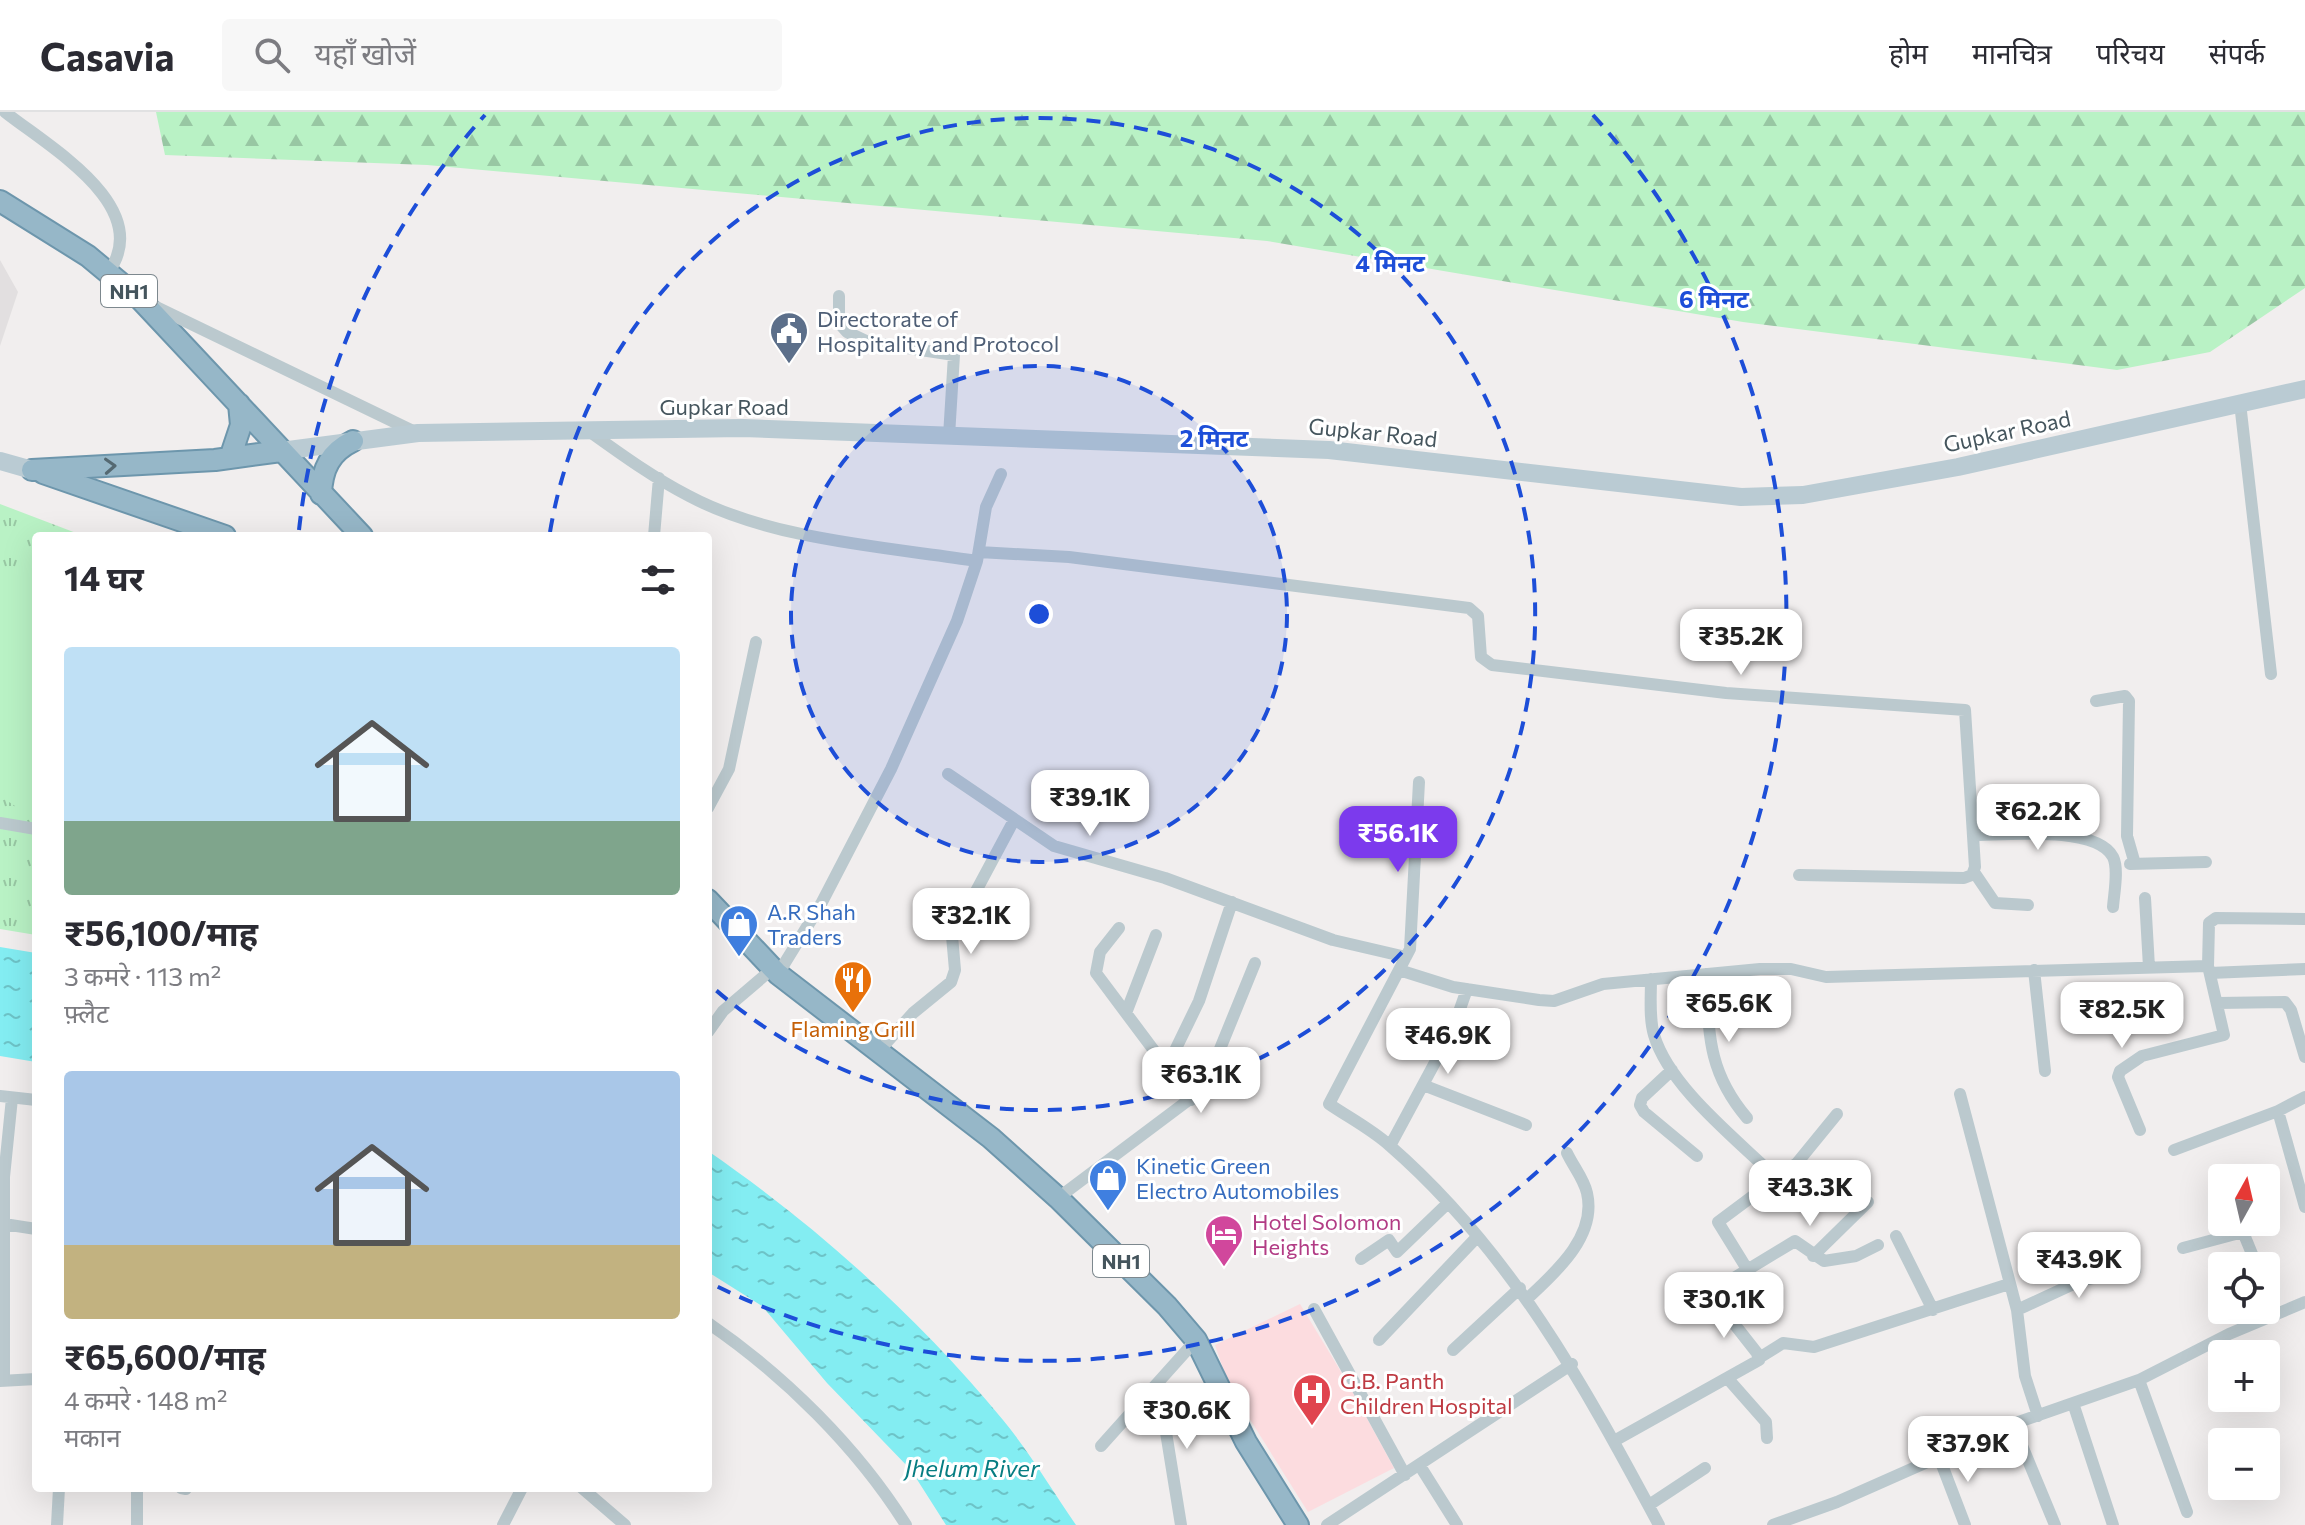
<!DOCTYPE html>
<html lang="hi">
<meta charset="utf-8">
<style>
:root{--surface:#fff;--page:#f7f7f7;--text:#2b2b33;--muted:#7c7c81;--line:#e1e1e2;--accent:#7c3aed}
body{margin:0;font-family:Commissioner,"Noto Sans Devanagari",sans-serif;background:var(--page);color:var(--text);height:100vh;display:flex;flex-direction:column;font-size:30px;white-space:nowrap}
*{box-sizing:border-box;margin:0}
p{font-size:26px;color:var(--muted)}
.icon{flex:none;width:44px;height:44px;fill:none;stroke:currentColor;stroke-width:2;stroke-linecap:round;stroke-linejoin:round}
.map{position:relative;flex:1;overflow:hidden}
.side{position:absolute;left:32px;top:420px;width:680px;height:960px;display:flex;flex-direction:column;background:var(--surface);border-radius:8px;box-shadow:0 8px 32px #0002}
.side>*{flex:none}
.needle{width:52px;rotate:8deg}
.controls{position:absolute;left:2208px;top:1052px;display:grid;gap:16px}
.controls a{display:grid;place-items:center;width:72px;height:72px;border-radius:8px;background:var(--surface);box-shadow:0 8px 32px #0002;font-size:40px}
.price{position:absolute;translate:-50% -68px;padding:0 18px;border-radius:16px;background:#fff;color:#222;font-size:26px;line-height:52px;filter:drop-shadow(0 2px 4px #0008)}
.price::after{content:'';position:absolute;left:50%;top:48px;width:24px;height:18px;margin-left:-12px;background:inherit;clip-path:polygon(0 0,100% 0,50% 100%)}
.price.current{background:var(--accent);color:#fff}
ul{padding:0;list-style:none}
li{display:grid;align-content:center;gap:16px;height:424px;padding:0 32px}
li span{display:grid;place-items:center;height:248px;border-radius:8px;color:#555}
li>.icon{margin-inline-start:auto}
span .icon{width:144px;height:144px;fill:#fffc;stroke-width:1}
li b{font-size:34px}
h2{display:flex;justify-content:space-between;align-items:center;height:96px;padding:0 32px;font-size:34px}
header{display:flex;align-items:center;gap:48px;box-sizing:border-box;height:112px;padding:0 40px;background:var(--surface);border-bottom:2px solid var(--line)}
header strong{font-size:38px}
nav{display:flex;gap:44px;margin-inline-start:auto;font-size:28px}
.search{width:560px;height:72px;background:var(--page);display:flex;align-items:center;gap:20px;box-sizing:border-box;padding:0 28px;border-radius:8px;color:var(--muted);font-size:30px}
.map>svg:first-child{display:block}
.education{fill:#e2dfe0}
.medical{fill:#fcdcdf}
.grass{fill:url(#grass-tufts)}
.forest{fill:url(#forest-firs)}
.pitch{fill:#b9f2c5}
.water{fill:url(#water-ripples)}
.lines{fill:none;stroke-linecap:round;stroke-linejoin:round}
.trunk-casing{stroke:#6d96ac;stroke-width:24}
.minor{stroke:#bbc9ce;stroke-width:12}
.secondary{stroke:#bacbd3;stroke-width:18}
.trunk{stroke:#96b7c8;stroke-width:20}
.oneway{stroke:#556972}
.ring{fill:none;stroke:#1d4ed8;stroke-width:4;stroke-dasharray:14 10}
.labels{text-anchor:middle;dominant-baseline:central;stroke-width:6;stroke-linejoin:round;paint-order:stroke}
.shield{fill:#fff;stroke:#7d888e;stroke-width:2}
.shield-label{font-size:20px;font-weight:bold;fill:#45555d}
.service-label{font-size:22px;fill:#4e5e75;stroke:#fff;text-anchor:start}
.street-label{font-size:22px;fill:#45555d;stroke:#fff}
.shop-label{font-size:22px;fill:#366cbe;stroke:#fff;text-anchor:start}
.food-label{font-size:22px;fill:#c56008;stroke:#fff}
.hotel-label{font-size:22px;fill:#b23c85;stroke:#fff;text-anchor:start}
.health-label{font-size:22px;fill:#be3a42;stroke:#fff;text-anchor:start}
.water-label{font-size:24px;font-style:italic;fill:#067d82;stroke:#fff}
.centre{fill:#1d4ed8;stroke:#fff;stroke-width:4}
.ring-label{font-size:24px;text-anchor:middle;font-weight:bold;fill:#1d4ed8;stroke:#fff;stroke-width:6;stroke-linejoin:round;paint-order:stroke}
</style>
<header>
<strong>Casavia</strong>
<div class="search"><svg class="icon" aria-label="search" viewBox="0 0 24 24"><circle cx="10" cy="10" r="6"/><path d="M15 15l6 6"/></svg>यहाँ खोजें</div>
<nav><a>होम</a><a>मानचित्र</a><a>परिचय</a><a>संपर्क</a></nav>
</header>
<div class="map">
<svg width="2305" height="1413" viewBox="0 0 2305 1413">
<defs>
<pattern id="grass-tufts" width="24" height="20" patternUnits="userSpaceOnUse" patternTransform="scale(2)"><rect width="24" height="20" fill="#b9f2c5"/><path d="M3 7l-1-3M5 7V3M7 7l1-3M15 17l-1-3M17 17v-4M19 17l1-3" fill="none" stroke="#98c7a3"/></pattern>
<pattern id="forest-firs" width="22" height="20" patternUnits="userSpaceOnUse" patternTransform="scale(2)"><rect width="22" height="20" fill="#b9f2c5"/><path d="M5 1l3.5 6h-7zM16 11l3.5 6h-7z" fill="#98c7a3"/></pattern>
<pattern id="water-ripples" width="26" height="14" patternUnits="userSpaceOnUse" patternTransform="scale(2)"><rect width="26" height="14" fill="#83edf2"/><path d="M2 4q2-2 4 0t4 0M15 11q2-2 4 0t4 0" fill="none" stroke="#6dc3c7"/></pattern>
</defs>
<rect width="100%" height="100%" fill="#f1eeee"/>
<path class="education" d="M 0,148 L 18,180 L 0,234 Z"/>
<path class="medical" d="M 1300,1192 L 1346,1268 L 1394,1356 L 1308,1400 L 1229,1274 L 1215,1233 Z"/>
<path class="grass" d="M 0,392 L 84,424 L 36,424 L 36,823 L 0,817 Z"/>
<path class="forest" d="M 156,0 L 2305,0 L 2305,176 L 2210,240 L 2117,258 L 1743,210 L 1267,129 L 427,53 L 165,43 Z"/>
<path class="pitch" d="M 36,454 L 36,708 L 0,684 L 0,478 Z"/>
<path class="water" d="M 0,835 L 36,841 L 36,950 L 0,944 Z
M 708,1039 C 817,1114 919,1206 1003,1308 C 1030,1341 1052,1378 1076,1413 L 946,1413 L 911,1358 L 827,1271 L 762,1194 L 708,1160 Z"/>
<g class="lines">
<g class="trunk-casing">
<path id="trunk" d="M 0,89 L 88,144 L 141,188 L 362,424
M 230,346 L 241,313 L 239,292
M 32,358 L 215,348 L 281,339
M 43,361 L 225,424
M 321,382 C 322,357 330,340 353,329
M 708,788 L 778,862 L 991,1026 L 1058,1086 L 1167,1194 L 1196,1228 L 1246,1330 L 1298,1413"/>
</g>
<path class="minor" d="M 5,0 C 49,35 156,95 108,161
M 839,184 L 839,211 L 847,220 L 868,230 L 954,243 L 949,324
M 154,194 L 415,320
M 2240,291 L 2271,562
M 590,320 C 622,343 654,366 689,384 C 772,428 886,435 977,449
M 654,424 L 659,366
M 979,440 L 1069,445 L 1469,496 L 1478,504 L 1481,545 L 1492,553 L 1726,581 L 1965,598 L 1975,755 L 1972,763 L 1964,766 L 1799,763
M 2096,589 L 2125,584 L 2129,589 L 2127,724 L 2135,752
M 948,662 L 1054,734 L 1165,766 L 1333,828 L 1406,845
M 1419,670 L 1410,837 L 1329,992 C 1348,1005 1371,1017 1389,1033 C 1511,1139 1584,1273 1659,1413
M 708,696 L 729,657 L 756,530
M 0,711 L 36,717
M 1973,723 C 2004,723 2096,713 2113,745 C 2119,757 2114,781 2113,795
M 2130,752 L 2206,750
M 1974,760 L 1995,791 L 2028,793
M 2145,786 L 2149,855
M 1119,816 L 1100,840 L 1096,861 L 1191,988
M 1399,858 L 1453,875 L 1539,888 L 1554,889 L 1603,872 L 1760,857 L 1791,857 L 1826,865 L 2208,854
M 2034,858 L 2045,959
M 2210,861 L 2305,857
M 778,862 L 821,792 L 891,657 L 957,509 L 977,449 L 986,395 L 1001,362
M 1706,862 C 1709,921 1707,959 1747,1006
M 1651,867 C 1651,885 1649,906 1654,923 C 1669,974 1734,1025 1771,1061
M 2218,891 L 2285,890 L 2291,898 L 2305,945
M 1126,901 L 1156,823
M 708,920 L 723,899 L 764,864
M 878,940 L 913,901 L 951,870 L 955,858 L 952,824 L 1013,710
M 1167,955 L 1199,889 L 1232,790
M 1672,958 L 1642,986 L 1640,993 L 1644,1000 L 1697,1044
M 1423,973 L 1526,1013
M 1960,982 L 2017,1198 L 2025,1264 L 2038,1304
M 0,984 L 36,988
M 2305,985 L 2278,999 L 2305,1095
M 2140,1018 L 2118,965 L 2120,959 L 2142,944 L 2224,923 L 2208,854 L 2209,811 L 2216,806 L 2305,807
M 1390,1034 L 1453,917 L 1467,877
M 2174,1038 L 2278,999
M 1058,1086 L 1198,981 L 1211,959 L 1255,851
M 4,1112 L 36,1117
M 1896,1124 L 1933,1198
M 2183,1136 L 2243,1120 L 2257,1154
M 1813,1144 L 1868,1090
M 1361,1147 L 1389,1128 L 1397,1140 L 1448,1091
M 1747,1157 L 1718,1110 L 1797,1051 L 1837,1002
M 2266,1183 L 2272,1203
M 1528,1186 C 1556,1160 1597,1124 1587,1081 C 1584,1067 1573,1054 1567,1041
M 1314,1197 L 1405,1363
M 2017,1198 L 2082,1168 L 2135,1158
M 708,1211 C 784,1263 857,1335 906,1413
M 1379,1228 L 1477,1125
M 1453,1238 L 1520,1176
M 1759,1246 L 1783,1231 L 1814,1235 L 2009,1172
M 4,1268 L 4,1065 L 12,986
M 1729,1268 L 1766,1310 L 1767,1326
M 2139,1268 L 2187,1400
M 0,1269 L 36,1267
M 1158,1271 L 1181,1413
M 2073,1291 L 2113,1413
M 2013,1312 L 2055,1413
M 1614,1329 L 1759,1248 L 1757,1241 L 1717,1190 L 1715,1182 L 1719,1175 L 1795,1129 L 1824,1149 L 1856,1144 L 1878,1133
M 1101,1334 L 1196,1228
M 1939,1345 L 1965,1413
M 1420,1354 L 1457,1413
M 181,1376 L 186,1377
M 582,1376 L 625,1413
M 1649,1393 L 1705,1356
M 57,1413 L 59,1376
M 137,1413 L 137,1376
M 503,1413 L 522,1376
M 1327,1413 L 1572,1252
M 1773,1413 L 1837,1390 L 2013,1312 L 2139,1268 L 2229,1222 L 2305,1190"/>
<path class="secondary" d="M 281,339 L 418,321 L 743,316 L 1329,338 L 1741,385 L 1803,383 L 1958,355 L 2305,277
M 0,349 L 32,358"/>
<use href="#trunk" class="trunk"/>
</g>
<defs><path id="oneway-chevron" d="M-2-3.5L2.5 0L-2 3.5" fill="none" stroke-width="1.6" stroke-linecap="round" stroke-linejoin="round" transform="scale(2)"/></defs>
<use class="oneway" href="#oneway-chevron" transform="translate(110 354) rotate(-3)"/>
<circle cx="1039" cy="502" r="248" fill="#1d4ed8" fill-opacity=".12"/>
<g class="ring">
<circle cx="1039" cy="502" r="248"/>
<path d="M550 420A496 496 0 1 1 710 873"/>
<path d="M299 418A745 745 0 0 1 485 3M1593 3A745 745 0 0 1 712 1172"/>
</g>
<defs>
<g id="civic-pin" transform="scale(2)"><path d="M0 17L-7.5 6A9.5 9.5 0 1 1 7.5 6Z" fill="#5c6f8a" stroke="#fff"/><path d="M-.6-6.5H3V-4.5H.6V-3L4-1V1h2V6H-6V1h2V-1L-.6-3ZM-1.2 2.5V6h2.4V2.5Z" fill="#fff"/></g>
<g id="shop-pin" transform="scale(2)"><path d="M0 17L-7.5 6A9.5 9.5 0 1 1 7.5 6Z" fill="#3f7fe0" stroke="#fff"/><path d="M-5-2.5h2.3a2.7 3.5 0 0 1 5.4 0H5L5.5 6h-11ZM-1.5-2.5h3a1.5 2.3 0 0 0-3 0Z" fill="#fff"/></g>
<g id="restaurant-pin" transform="scale(2)"><path d="M0 17L-7.5 6A9.5 9.5 0 1 1 7.5 6Z" fill="#e8710a" stroke="#fff"/><path d="M-5-6h1v4h1v-4h1v4h1v-4h1v5L-1.5 .5V6h-2V.5L-5-1ZM5-6V6H3V1.5H1.5Q1.5-4 5-6Z" fill="#fff"/></g>
<g id="hotel-pin" transform="scale(2)"><path d="M0 17L-7.5 6A9.5 9.5 0 1 1 7.5 6Z" fill="#d1479c" stroke="#fff"/><path d="M-6-4.5h1.5V1H6V5H4.5V3h-9V5H-6ZM-4 0a1.8 1.8 0 1 1 3.6 0ZM.5 0V-2.5h3Q6-2.5 6 0Z" fill="#fff"/></g>
<g id="hospital-pin" transform="scale(2)"><path d="M0 17L-7.5 6A9.5 9.5 0 1 1 7.5 6Z" fill="#e0444e" stroke="#fff"/><path d="M-5-5h3v3.5h4V-5h3V5h-3V1.5h-4V5h-3Z" fill="#fff"/></g>
</defs>
<g fill-rule="evenodd">
<use href="#civic-pin" x="789" y="219"/>
<use href="#shop-pin" x="739" y="812"/>
<use href="#restaurant-pin" x="853" y="868"/>
<use href="#shop-pin" x="1108" y="1066"/>
<use href="#hotel-pin" x="1224" y="1122"/>
<use href="#hospital-pin" x="1312" y="1281"/>
</g>
<g class="labels">
<g class="shield">
<rect x="101" y="163" width="56" height="32" rx="6"/>
<rect x="1093" y="1133" width="56" height="32" rx="6"/>
</g>
<g class="shield-label">
<text x="129" y="179">NH1</text>
<text x="1121" y="1149">NH1</text>
</g>
<g class="service-label">
<text x="817" y="206">Directorate of<tspan x="817" dy="25">Hospitality and Protocol</tspan></text>
</g>
<g class="street-label">
<text x="724" y="294">Gupkar Road</text>
<text transform="translate(2007 319) rotate(-12)">Gupkar Road</text>
<text transform="translate(1373 320) rotate(6)">Gupkar Road</text>
</g>
<g class="shop-label">
<text x="767" y="799">A.R Shah<tspan x="767" dy="25">Traders</tspan></text>
<text x="1136" y="1053">Kinetic Green<tspan x="1136" dy="25">Electro Automobiles</tspan></text>
</g>
<g class="food-label">
<text x="853" y="916">Flaming Grill</text>
</g>
<g class="hotel-label">
<text x="1252" y="1109">Hotel Solomon<tspan x="1252" dy="25">Heights</tspan></text>
</g>
<g class="health-label">
<text x="1340" y="1268">G.B. Panth<tspan x="1340" dy="25">Children Hospital</tspan></text>
</g>
<g class="water-label">
<text x="972" y="1355">Jhelum River</text>
</g>
</g>
<circle cx="1039" cy="502" r="12" class="centre"/>
<g class="ring-label">
<text x="1390" y="160">4 मिनट</text>
<text x="1714" y="196">6 मिनट</text>
<text x="1214" y="335">2 मिनट</text>
</g>
</svg>
<div class="controls">
<a><svg class="needle" viewBox="-14 -14 28 28"><path d="M0-13l5 13h-10z" fill="#e53935"/><path d="M0 13l5-13h-10z" fill="#7c7c81"/></svg></a>
<a><svg class="icon" aria-label="locate" viewBox="0 0 24 24"><circle cx="12" cy="12" r="6"/><path d="M12 2v4M12 18v4M2 12h4M18 12h4"/></svg></a>
<a>+</a>
<a>−</a>
</div>
<b class="price" style="left:1741px;top:565px">₹35.2K</b>
<b class="price" style="left:1090px;top:726px">₹39.1K</b>
<b class="price" style="left:2038px;top:740px">₹62.2K</b>
<b class="price current" style="left:1398px;top:762px">₹56.1K</b>
<b class="price" style="left:971px;top:844px">₹32.1K</b>
<b class="price" style="left:1729px;top:932px">₹65.6K</b>
<b class="price" style="left:2122px;top:938px">₹82.5K</b>
<b class="price" style="left:1448px;top:964px">₹46.9K</b>
<b class="price" style="left:1201px;top:1003px">₹63.1K</b>
<b class="price" style="left:1810px;top:1116px">₹43.3K</b>
<b class="price" style="left:2079px;top:1188px">₹43.9K</b>
<b class="price" style="left:1724px;top:1228px">₹30.1K</b>
<b class="price" style="left:1187px;top:1339px">₹30.6K</b>
<b class="price" style="left:1968px;top:1372px">₹37.9K</b>
<section class="side">
<h2>14 घर<svg class="icon" aria-label="filters" viewBox="0 0 24 24"><path d="M4 7h16M4 17h16"/><circle cx="9" cy="7" r="2"/><circle cx="15" cy="17" r="2"/></svg></h2>
<ul>
<li><span style="background:linear-gradient(#bfe0f5 70%,#7fa58c 0)"><svg class="icon" aria-label="home" viewBox="0 0 24 24"><path d="M3 11l9-7 9 7M6 9v11h12V9"/></svg></span><div><b>₹56,100/माह</b><p>3 कमरे · 113 m²</p><p>फ़्लैट</p></div></li>
<li><span style="background:linear-gradient(#a9c7e8 70%,#c2b280 0)"><svg class="icon" aria-label="home" viewBox="0 0 24 24"><path d="M3 11l9-7 9 7M6 9v11h12V9"/></svg></span><div><b>₹65,600/माह</b><p>4 कमरे · 148 m²</p><p>मकान</p></div></li>
</ul>
</section>
</div>
